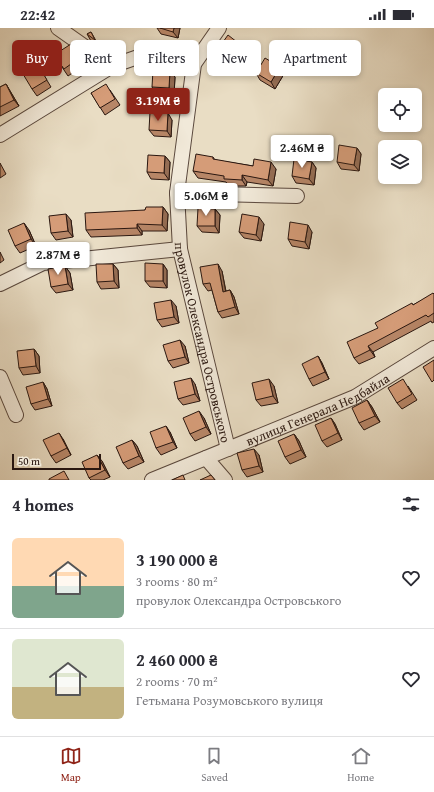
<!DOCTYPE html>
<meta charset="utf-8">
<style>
:root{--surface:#fff;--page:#f7f7f7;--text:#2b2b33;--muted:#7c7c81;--line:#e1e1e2;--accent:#8f2418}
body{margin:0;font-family:"Gentium Book Plus",serif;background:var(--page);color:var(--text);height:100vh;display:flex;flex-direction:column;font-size:15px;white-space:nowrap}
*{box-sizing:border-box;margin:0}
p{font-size:13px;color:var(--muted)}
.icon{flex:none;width:22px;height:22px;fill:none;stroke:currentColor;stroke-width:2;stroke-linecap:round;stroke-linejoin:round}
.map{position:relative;height:452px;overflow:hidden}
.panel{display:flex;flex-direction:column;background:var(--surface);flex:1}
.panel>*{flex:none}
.top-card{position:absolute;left:12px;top:12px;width:410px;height:36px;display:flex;gap:8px}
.controls{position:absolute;left:378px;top:60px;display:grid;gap:8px}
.controls a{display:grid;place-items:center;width:44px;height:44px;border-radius:6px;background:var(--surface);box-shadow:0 2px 6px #0003;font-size:20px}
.scale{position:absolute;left:12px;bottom:10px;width:89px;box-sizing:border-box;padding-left:4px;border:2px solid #2a1710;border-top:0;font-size:11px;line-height:14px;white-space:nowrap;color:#2a1710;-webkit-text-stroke:3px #f1e9d9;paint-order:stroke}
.price{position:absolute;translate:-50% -34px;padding:0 9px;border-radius:4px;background:#fff;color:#222;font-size:13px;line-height:26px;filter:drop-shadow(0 1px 2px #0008)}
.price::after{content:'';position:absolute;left:50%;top:24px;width:12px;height:9px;margin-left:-6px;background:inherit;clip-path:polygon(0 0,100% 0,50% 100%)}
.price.selected{background:var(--accent);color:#fff}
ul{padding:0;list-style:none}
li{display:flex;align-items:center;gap:12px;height:100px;padding:0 12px}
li+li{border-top:1px solid var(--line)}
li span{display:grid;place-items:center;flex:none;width:112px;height:80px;border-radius:6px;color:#555}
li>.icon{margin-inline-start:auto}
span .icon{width:48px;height:48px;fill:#fffc;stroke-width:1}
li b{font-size:17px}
h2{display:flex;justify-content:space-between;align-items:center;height:48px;padding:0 12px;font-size:17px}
.pill{padding:0 14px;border-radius:6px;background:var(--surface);box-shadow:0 2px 6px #0003;font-size:14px;line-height:36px}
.pill.selected{background:var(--accent);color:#fff}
.status{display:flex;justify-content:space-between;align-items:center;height:28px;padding:0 20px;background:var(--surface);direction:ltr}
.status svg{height:11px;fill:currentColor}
.tabs{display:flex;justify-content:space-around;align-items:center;height:56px;border-top:1px solid var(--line);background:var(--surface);font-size:11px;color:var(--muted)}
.tabs a{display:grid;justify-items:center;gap:2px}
.tabs .selected{color:var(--accent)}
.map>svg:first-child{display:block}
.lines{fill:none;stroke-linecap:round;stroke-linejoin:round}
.minor-casing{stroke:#5a483d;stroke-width:16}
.minor{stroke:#f1e9d9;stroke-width:14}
.wall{fill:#b78667;stroke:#2a1710}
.shaded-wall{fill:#956d54;stroke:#2a1710}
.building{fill:#d59c78;stroke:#2a1710}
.labels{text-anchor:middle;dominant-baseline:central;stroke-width:4;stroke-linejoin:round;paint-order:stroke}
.street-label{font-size:13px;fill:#2a1710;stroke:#f1e9d9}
</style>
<div class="status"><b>22:42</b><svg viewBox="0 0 49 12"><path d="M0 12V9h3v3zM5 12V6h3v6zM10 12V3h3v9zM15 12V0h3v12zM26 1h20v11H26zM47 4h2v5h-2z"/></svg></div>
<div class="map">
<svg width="434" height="452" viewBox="0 0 434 452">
<rect width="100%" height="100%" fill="#e9ddc4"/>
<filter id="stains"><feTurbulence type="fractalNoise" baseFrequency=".005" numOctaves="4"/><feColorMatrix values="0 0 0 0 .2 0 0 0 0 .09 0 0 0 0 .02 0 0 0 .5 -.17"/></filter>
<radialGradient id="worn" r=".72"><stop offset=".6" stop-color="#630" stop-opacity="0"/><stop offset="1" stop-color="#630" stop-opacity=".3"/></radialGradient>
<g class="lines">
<g class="minor-casing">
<g id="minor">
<path d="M 58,0 L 112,38"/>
<path id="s1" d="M 219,0 L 194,36 L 177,165 L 180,221 L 228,421"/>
<path d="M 0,107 L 112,38 L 155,23 L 194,36"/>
<path d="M 177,165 L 297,168"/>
<path d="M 0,256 L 43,235 L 180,221"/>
<path d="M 0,349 L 16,387"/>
<path d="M 206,430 L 225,452"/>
<path id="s2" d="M 152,452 L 355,369 L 434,320"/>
</g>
</g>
<use href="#minor" class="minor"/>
</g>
<path class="wall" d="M 157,0 L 180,0 L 178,10 L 161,6 Z
M 91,4 L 95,11 L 99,19 L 91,13 L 87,6 Z
M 218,21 L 247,24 L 237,38 L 223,27 Z
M 85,26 L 90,33 L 68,48 L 54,27 Z
M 280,39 L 284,46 L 275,61 L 260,52 L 256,45 Z
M 170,43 L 175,49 L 174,67 L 156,66 L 152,59 Z
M 42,44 L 51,59 L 37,68 L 32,61 Z
M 6,56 L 19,78 L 0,88 L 0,59 Z
M 110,62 L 120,77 L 105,87 L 91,65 Z
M 172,92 L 171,109 L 154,108 L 149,102 Z
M 357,120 L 361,126 L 359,143 L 341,141 L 337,134 Z
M 165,128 L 170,134 L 169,152 L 151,151 L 147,144 Z
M 213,129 L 215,132 L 253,138 L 276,141 L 273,158 L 247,154 L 246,158 L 229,158 L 226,154 L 198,150 L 193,143 Z
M 312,134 L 316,140 L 314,157 L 296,155 L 292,148 Z
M 0,135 L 6,146 L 0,150 Z
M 163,179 L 168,186 L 167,203 L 142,203 L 142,207 L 91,209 L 86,202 L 145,182 Z
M 215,181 L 220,187 L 219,205 L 202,204 L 197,198 Z
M 71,192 L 73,209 L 56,212 L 51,205 Z
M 264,196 L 261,213 L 244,210 L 239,204 Z
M 29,202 L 36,218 L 20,225 L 15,218 Z
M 312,204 L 309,221 L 292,218 L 288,211 Z
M 0,224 L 4,232 L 0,235 Z
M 113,236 L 118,242 L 119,260 L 101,261 L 97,254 Z
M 163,236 L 167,242 L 167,260 L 150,259 L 145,253 Z
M 65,238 L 70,245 L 73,262 L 56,265 L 51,259 Z
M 222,243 L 226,263 L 230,262 L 234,269 L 239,286 L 222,290 L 218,284 L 212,262 L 208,263 L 203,256 Z
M 434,266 L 434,294 L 432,295 L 431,293 L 373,324 L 375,329 L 359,336 L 354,330 L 378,300 L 413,277 Z
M 176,278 L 179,295 L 162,299 L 157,292 Z
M 185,318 L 189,335 L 173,340 L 168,333 Z
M 34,321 L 39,328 L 40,345 L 23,347 L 19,340 Z
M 318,328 L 322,335 L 329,351 L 313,358 L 309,351 Z
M 43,354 L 47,361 L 52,378 L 35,382 L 31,376 Z
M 195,356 L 200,373 L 183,377 L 178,371 Z
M 274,358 L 278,375 L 261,378 L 256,372 Z
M 408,358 L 417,372 L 402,381 L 397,375 Z
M 367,372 L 372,379 L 380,394 L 364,402 L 359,395 Z
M 204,390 L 211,406 L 195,413 L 190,406 Z
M 331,390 L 335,396 L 342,412 L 327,419 L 322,413 Z
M 170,404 L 177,420 L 161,427 L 156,420 Z
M 294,406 L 299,413 L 306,429 L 290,436 L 285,429 Z
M 63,411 L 71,427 L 56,435 L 51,428 Z
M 132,412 L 137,418 L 144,434 L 128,441 L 123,435 Z
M 259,427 L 263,444 L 247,449 L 242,442 Z
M 102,433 L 110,449 L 103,452 L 91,452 L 89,450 Z"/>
<path class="shaded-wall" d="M 174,0 L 180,0 L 178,10 L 173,4 Z
M 242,18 L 247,24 L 237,38 L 232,31 Z
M 280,39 L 284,46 L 275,61 L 271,54 Z
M 170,43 L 175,49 L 174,67 L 169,60 Z
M 6,56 L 10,63 L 19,78 L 14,72 Z
M 168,85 L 172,92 L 171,109 L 167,103 Z
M 357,120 L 361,126 L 359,143 L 354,137 Z
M 165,128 L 170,134 L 169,152 L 164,145 Z
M 271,134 L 276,141 L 273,158 L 268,152 Z
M 312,134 L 316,140 L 314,157 L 309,151 Z
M 242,147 L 247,154 L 246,158 L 242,152 Z
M 163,179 L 168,186 L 167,203 L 162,197 Z
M 215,181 L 220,187 L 219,205 L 215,198 Z
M 66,186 L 71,192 L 73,209 L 68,203 Z
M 259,189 L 264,196 L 261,213 L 256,207 Z
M 24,195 L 29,202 L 36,218 L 31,211 Z
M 137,196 L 142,203 L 142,207 L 137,200 Z
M 308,197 L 312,204 L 309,221 L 305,214 Z
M 113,236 L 118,242 L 119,260 L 114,253 Z
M 163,236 L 167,242 L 167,260 L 163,253 Z
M 218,236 L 222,243 L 227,271 L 223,264 Z
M 65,238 L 70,245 L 73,262 L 68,256 Z
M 230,262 L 234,269 L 239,286 L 235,279 Z
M 171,272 L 176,278 L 179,295 L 174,289 Z
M 180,312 L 185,318 L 189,335 L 185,329 Z
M 368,318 L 373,324 L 375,329 L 370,322 Z
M 34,321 L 39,328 L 40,345 L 36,338 Z
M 318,328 L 322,335 L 329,351 L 325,344 Z
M 191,350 L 195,356 L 200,373 L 195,366 Z
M 269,351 L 274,358 L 278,375 L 273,368 Z
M 43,354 L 47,361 L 52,378 L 48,371 Z
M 367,372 L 372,379 L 380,394 L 375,388 Z
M 199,383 L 204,390 L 211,406 L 206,399 Z
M 331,390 L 335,396 L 342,412 L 338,405 Z
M 166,398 L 170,404 L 177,420 L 173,414 Z
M 59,405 L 63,411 L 71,427 L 67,420 Z
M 294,406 L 299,413 L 306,429 L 301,422 Z
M 132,412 L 137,418 L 144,434 L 139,428 Z
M 254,421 L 259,427 L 263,444 L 259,438 Z
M 97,427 L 102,433 L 110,449 L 105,442 Z"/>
<path class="building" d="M 160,0 L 174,0 L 173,4 Z
M 91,4 L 95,12 L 87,6 Z
M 228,7 L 242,18 L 232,31 L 218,21 Z
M 71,16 L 85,26 L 64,41 L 54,27 Z
M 265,30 L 280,39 L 271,54 L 256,45 Z
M 38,37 L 47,52 L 32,61 L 23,46 Z
M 153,42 L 170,43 L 169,60 L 152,59 Z
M 6,56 L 14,72 L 0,79 L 0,59 Z
M 106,56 L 115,71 L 100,80 L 91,65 Z
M 150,84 L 168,85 L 167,103 L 149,102 Z
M 339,117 L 357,120 L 354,137 L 337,134 Z
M 196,126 L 213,129 L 213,131 L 253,138 L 254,131 L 271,134 L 268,152 L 242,147 L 242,152 L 226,151 L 224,151 L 224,148 L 193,143 Z
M 148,127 L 165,128 L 164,145 L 147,144 Z
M 294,131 L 312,134 L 309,151 L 292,148 Z
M 146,179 L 163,179 L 162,197 L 137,196 L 137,200 L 86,202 L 85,185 L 145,182 Z
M 198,180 L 215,181 L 215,198 L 197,198 Z
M 66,186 L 68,203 L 51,205 L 49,188 Z
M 242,186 L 259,189 L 256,207 L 239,204 Z
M 290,194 L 308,197 L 305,214 L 288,211 Z
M 24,195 L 31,211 L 15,218 L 8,202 Z
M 145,235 L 163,236 L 163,253 L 145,253 Z
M 96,236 L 113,236 L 114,253 L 97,254 Z
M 218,236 L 223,264 L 230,262 L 235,279 L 218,284 L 210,255 L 203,256 L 200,239 Z
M 65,238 L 68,256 L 51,259 L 48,241 Z
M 433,265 L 434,266 L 434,285 L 428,289 L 426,287 L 368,318 L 370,322 L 354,330 L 347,314 L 378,300 L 375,295 L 412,275 L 413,277 Z
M 171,272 L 174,289 L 157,292 L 154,275 Z
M 180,312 L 185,329 L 168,333 L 163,317 Z
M 34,321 L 36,338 L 19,340 L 17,323 Z
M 318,328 L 325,344 L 309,351 L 302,336 Z
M 434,332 L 434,352 L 432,354 L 423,339 Z
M 191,350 L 195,366 L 178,371 L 174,354 Z
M 269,351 L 273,368 L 256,372 L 252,355 Z
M 403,351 L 412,366 L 397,375 L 388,360 Z
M 43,354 L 48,371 L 31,376 L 26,359 Z
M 367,372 L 375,388 L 359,395 L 352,380 Z
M 199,383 L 206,399 L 190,406 L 183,390 Z
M 331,390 L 338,405 L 322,413 L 315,397 Z
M 166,398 L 173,414 L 156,420 L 150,404 Z
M 59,405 L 67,420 L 51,428 L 43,412 Z
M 294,406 L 301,422 L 285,429 L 278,413 Z
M 132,412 L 139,428 L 123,435 L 116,419 Z
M 254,421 L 259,438 L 242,442 L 237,425 Z
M 97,427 L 105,442 L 89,450 L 82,434 Z
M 64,443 L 69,452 L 49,452 L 49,451 Z
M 183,447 L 185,452 L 172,452 Z
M 211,447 L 215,452 L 200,452 Z"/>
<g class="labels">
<g class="street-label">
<text stroke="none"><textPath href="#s1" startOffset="326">провулок Олександра Островського</textPath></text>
<text stroke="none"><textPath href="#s2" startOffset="180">вулиця Генерала Недбайла</textPath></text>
</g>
</g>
<rect width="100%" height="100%" filter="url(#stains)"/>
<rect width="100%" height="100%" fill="url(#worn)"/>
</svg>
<div class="controls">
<a><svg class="icon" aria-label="locate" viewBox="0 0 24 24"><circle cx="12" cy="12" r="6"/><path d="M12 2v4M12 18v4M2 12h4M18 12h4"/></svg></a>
<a><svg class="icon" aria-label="layers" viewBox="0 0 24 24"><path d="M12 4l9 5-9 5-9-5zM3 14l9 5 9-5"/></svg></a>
</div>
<div class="scale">50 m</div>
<b class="price selected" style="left:158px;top:94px">3.19M ₴</b>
<b class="price" style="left:302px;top:141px">2.46M ₴</b>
<b class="price" style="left:206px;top:189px">5.06M ₴</b>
<b class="price" style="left:58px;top:248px">2.87M ₴</b>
<div class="top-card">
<a class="pill selected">Buy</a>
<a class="pill">Rent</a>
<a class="pill">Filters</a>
<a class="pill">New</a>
<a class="pill">Apartment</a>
</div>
</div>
<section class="panel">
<h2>4 homes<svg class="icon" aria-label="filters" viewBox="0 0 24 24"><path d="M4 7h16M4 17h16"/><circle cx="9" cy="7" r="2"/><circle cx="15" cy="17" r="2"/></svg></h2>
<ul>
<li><span style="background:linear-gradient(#ffd9b3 60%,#7fa58c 0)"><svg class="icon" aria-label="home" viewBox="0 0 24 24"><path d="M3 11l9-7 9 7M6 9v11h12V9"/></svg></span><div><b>3 190 000 ₴</b><p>3 rooms · 80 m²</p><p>провулок Олександра Островського</p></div><svg class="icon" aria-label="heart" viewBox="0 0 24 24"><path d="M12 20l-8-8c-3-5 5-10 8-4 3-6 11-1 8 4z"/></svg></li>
<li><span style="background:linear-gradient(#dfe7d0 60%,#c2b280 0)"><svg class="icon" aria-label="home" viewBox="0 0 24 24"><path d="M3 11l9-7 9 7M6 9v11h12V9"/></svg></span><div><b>2 460 000 ₴</b><p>2 rooms · 70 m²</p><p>Гетьмана Розумовського вулиця</p></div><svg class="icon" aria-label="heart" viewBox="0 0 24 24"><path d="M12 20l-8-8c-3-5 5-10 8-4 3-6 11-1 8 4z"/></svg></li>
</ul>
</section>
<nav class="tabs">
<a class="selected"><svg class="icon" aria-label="map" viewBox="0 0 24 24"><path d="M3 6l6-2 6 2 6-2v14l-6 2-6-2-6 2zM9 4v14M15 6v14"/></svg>Map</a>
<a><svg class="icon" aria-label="saved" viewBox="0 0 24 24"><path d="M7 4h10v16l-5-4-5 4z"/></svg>Saved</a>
<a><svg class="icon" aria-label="home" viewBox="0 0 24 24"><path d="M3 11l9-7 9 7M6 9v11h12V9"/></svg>Home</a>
</nav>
